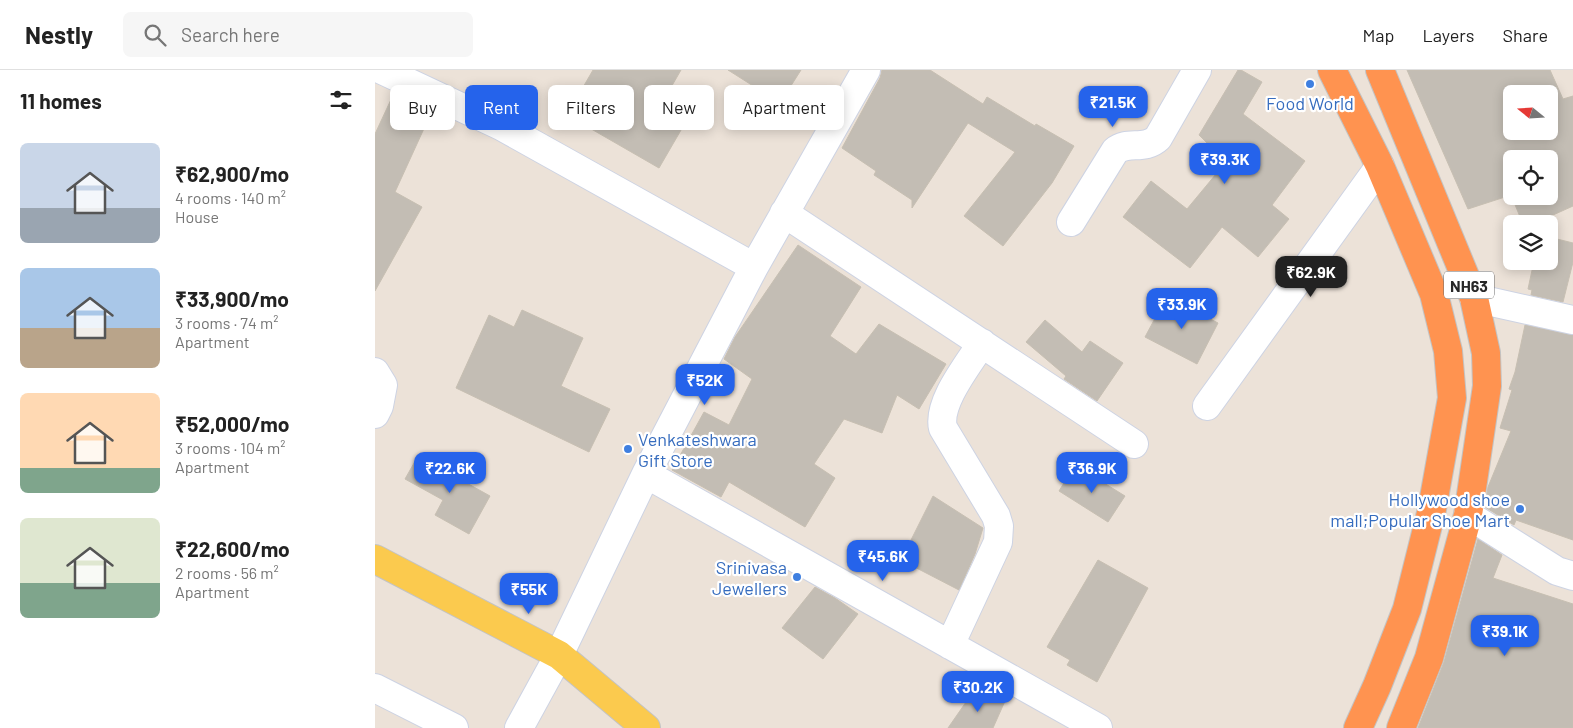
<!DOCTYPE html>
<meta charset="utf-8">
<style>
:root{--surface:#fff;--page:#f6f6f6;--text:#222;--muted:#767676;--line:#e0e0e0;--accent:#2563eb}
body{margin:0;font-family:Barlow,sans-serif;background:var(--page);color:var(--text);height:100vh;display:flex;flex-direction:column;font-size:19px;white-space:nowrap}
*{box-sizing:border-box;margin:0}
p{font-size:16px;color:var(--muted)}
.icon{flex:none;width:28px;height:28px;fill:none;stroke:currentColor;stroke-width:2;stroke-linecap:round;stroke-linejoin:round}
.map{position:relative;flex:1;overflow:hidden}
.drawer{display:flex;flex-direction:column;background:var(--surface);width:375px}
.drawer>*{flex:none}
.hud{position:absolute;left:15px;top:15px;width:475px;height:45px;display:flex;gap:10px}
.needle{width:32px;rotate:288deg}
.tools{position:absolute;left:1128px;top:15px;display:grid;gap:10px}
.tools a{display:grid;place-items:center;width:55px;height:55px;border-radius:8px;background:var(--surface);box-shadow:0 2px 12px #0003;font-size:25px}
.price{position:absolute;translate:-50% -42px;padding:0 11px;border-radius:10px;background:var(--accent);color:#fff;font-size:16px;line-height:32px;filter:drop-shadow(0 1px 2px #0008)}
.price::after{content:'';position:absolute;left:50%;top:30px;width:15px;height:11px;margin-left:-8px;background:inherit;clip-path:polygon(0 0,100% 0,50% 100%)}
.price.active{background:#222;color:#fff}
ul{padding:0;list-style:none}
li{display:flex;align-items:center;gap:15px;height:125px;padding:0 20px}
li span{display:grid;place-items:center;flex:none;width:140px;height:100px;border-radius:8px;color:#555}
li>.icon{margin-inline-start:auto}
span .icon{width:60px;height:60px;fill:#fffc;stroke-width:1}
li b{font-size:21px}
h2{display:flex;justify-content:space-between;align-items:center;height:60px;padding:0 20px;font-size:21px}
.tag{padding:0 18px;border-radius:8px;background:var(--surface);box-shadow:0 2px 12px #0003;font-size:18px;line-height:45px}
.tag.active{background:var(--accent);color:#fff}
header{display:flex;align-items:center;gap:30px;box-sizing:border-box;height:70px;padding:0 25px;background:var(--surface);border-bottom:1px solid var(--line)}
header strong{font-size:24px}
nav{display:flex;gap:28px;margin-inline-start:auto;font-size:18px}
.search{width:350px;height:45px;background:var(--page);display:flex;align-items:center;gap:12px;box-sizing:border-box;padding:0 18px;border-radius:8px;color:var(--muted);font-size:19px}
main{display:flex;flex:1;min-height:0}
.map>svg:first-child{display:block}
.building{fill:#c3bdb4;stroke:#c7bfb2;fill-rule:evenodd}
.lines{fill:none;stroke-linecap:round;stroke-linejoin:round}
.minor-casing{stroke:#cdd3e3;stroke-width:30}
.major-casing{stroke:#c3c3c3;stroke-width:30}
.highway-casing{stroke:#c3c3c3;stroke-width:30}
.minor{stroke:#fff;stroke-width:28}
.major{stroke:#fbca4e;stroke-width:28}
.highway{stroke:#ff9350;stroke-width:28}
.shop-dot{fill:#3f7fe0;stroke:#fff;stroke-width:2}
.labels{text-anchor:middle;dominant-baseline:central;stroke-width:4.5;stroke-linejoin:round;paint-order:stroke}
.shield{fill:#fff;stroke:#686868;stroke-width:1}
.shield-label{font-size:16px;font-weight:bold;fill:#282828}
.shop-label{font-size:18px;fill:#366cbe;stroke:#fff;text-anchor:end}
</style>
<header>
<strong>Nestly</strong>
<div class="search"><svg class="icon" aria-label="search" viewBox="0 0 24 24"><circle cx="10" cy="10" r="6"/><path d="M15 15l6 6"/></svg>Search here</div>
<nav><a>Map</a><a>Layers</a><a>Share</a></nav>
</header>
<main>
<section class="drawer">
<h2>11 homes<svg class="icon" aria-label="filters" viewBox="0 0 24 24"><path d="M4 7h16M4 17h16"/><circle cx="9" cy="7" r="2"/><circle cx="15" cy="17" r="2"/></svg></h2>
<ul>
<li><span style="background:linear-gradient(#c9d6e8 65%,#9aa5b1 0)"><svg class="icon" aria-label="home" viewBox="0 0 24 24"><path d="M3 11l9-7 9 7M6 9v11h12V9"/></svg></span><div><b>₹62,900/mo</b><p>4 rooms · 140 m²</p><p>House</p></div></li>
<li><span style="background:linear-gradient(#a9c7e8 60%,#b9a48a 0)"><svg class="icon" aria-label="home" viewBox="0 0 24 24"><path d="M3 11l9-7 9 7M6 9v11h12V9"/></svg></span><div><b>₹33,900/mo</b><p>3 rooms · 74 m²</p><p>Apartment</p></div></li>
<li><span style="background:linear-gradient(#ffd9b3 75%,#7fa58c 0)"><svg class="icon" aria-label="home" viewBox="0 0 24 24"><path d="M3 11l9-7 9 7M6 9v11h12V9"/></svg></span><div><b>₹52,000/mo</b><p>3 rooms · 104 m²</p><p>Apartment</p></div></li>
<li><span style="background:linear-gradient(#dfe7d0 65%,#7fa58c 0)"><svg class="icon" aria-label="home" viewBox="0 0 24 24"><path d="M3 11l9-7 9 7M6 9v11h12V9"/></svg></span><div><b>₹22,600/mo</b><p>2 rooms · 56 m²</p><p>Apartment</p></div></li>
</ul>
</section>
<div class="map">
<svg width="1198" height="658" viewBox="0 0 1198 658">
<rect width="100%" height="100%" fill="#ece2d8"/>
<path class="building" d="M 218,0 L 306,0 L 287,33 L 313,48 L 284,98 L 192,45 Z
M 353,0 L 426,0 L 405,33 Z
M 507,0 L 555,0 L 608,34 L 612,27 L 660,56 L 661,54 L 699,76 L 677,113 L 628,176 L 589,146 L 640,82 L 593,53 L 537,138 L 537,130 L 499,105 L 501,101 L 467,78 L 505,8 Z
M 863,0 L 866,0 L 887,12 L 868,44 L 930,91 L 897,135 L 914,149 L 883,187 L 847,157 L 815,198 L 748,147 L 776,111 L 812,139 L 851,92 L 824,65 Z
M 1032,0 L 1175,0 L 1188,29 L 1198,26 L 1198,136 L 1158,154 L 1148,154 L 1136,125 L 1093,139 ZM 1136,24 L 1174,24 L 1174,61 L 1136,61 ZM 1136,89 L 1174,89 L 1174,126 L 1136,126 Z
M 19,23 L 57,41 L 20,122 L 47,137 L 0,221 L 0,64 Z
M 1174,167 L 1198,173 L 1198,192 L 1188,232 L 1156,225 L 1157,220 L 1153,219 L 1159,191 L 1174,191 Z
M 423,175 L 486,217 L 455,266 L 481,284 L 504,254 L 571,294 L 544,339 L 522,325 L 507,363 L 469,349 L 439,394 L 460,408 L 430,457 L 354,412 L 346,427 L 297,400 L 329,342 L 354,355 L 377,309 L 349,289 L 360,267 Z
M 792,226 L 843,253 L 822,294 L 770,267 Z
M 147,240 L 208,268 L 186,316 L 235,339 L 214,382 L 81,318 L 114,245 L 139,257 Z
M 670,250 L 707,282 L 715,271 L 748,293 L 722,331 L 689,309 L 691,306 L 651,272 Z
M 1150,255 L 1198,265 L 1198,470 L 1141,450 L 1139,455 L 1110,437 L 1113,417 L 1136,361 L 1125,358 L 1137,320 L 1134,319 L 1140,302 Z
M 43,386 L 115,426 L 94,464 L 60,445 L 68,430 L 30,409 Z
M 700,395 L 750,426 L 733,452 L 684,421 Z
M 558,426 L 608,458 L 600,484 L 584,520 L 526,490 Z
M 1103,469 L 1127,485 L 1118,508 L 1198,534 L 1198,658 L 1043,658 L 1069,592 Z
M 723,490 L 773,518 L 722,612 L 692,595 L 695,590 L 672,577 Z
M 440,517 L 460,528 L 483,544 L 448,589 L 407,558 Z
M 598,622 L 630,631 L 618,658 L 573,658 Z"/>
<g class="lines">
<g class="minor-casing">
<path id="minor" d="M 7,0 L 126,56 L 379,197
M 409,143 L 759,374
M 696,152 L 740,81 C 753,70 769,81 783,68 L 822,0
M 1099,228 L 1198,250
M 0,302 L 8,315 L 4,336 L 0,344
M 832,336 L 1005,96
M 271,404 L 723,658
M 1093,445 L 1182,501 L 1198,506
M 575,575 L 623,472 L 624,456 L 621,446 L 568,358 C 562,333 593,295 607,273
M 0,618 L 79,658
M 144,658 L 184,585 L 271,404 L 379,197 L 491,0"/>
</g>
<g class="major-casing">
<path id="major" d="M 0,489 L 184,585 L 271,658"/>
</g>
<g class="highway-casing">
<path id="highway" d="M 957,0 L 1005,96 L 1059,224 L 1073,281 L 1077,328 L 1057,439 L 1032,539 L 1002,616 L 983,658
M 1005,0 L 1099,228 L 1111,283 L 1112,316 L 1093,445 L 1054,588 L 1026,658"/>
</g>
<use href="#minor" class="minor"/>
<use href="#major" class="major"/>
<use href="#highway" class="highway"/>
</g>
<g class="shop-dot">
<circle cx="935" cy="14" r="5"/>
<circle cx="253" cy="379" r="5"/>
<circle cx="1145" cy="439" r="5"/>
<circle cx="422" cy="507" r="5"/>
</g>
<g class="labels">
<rect class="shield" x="1069" y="201.5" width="50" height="27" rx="4"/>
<g class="shield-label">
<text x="1094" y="215">NH63</text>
</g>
<g class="shop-label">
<text x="935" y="33" text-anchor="middle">Food World</text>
<text x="263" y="369" text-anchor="start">Venkateshwara<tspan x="263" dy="21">Gift Store</tspan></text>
<text x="1135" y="429">Hollywood shoe<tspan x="1135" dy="21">mall;Popular Shoe Mart</tspan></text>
<text x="412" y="497">Srinivasa<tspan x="412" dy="21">Jewellers</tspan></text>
</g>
</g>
</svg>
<div class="tools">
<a><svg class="needle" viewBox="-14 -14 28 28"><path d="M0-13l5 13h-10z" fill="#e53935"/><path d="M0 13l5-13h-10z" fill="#767676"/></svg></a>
<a><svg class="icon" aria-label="locate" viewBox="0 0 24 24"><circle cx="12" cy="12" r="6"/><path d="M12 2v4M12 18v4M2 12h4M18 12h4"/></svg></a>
<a><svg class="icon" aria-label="layers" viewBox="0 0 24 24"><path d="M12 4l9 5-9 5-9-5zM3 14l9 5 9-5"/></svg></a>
</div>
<b class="price" style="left:738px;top:58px">₹21.5K</b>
<b class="price" style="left:850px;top:115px">₹39.3K</b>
<b class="price active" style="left:936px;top:228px">₹62.9K</b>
<b class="price" style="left:807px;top:260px">₹33.9K</b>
<b class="price" style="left:330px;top:336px">₹52K</b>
<b class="price" style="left:75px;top:424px">₹22.6K</b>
<b class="price" style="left:717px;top:424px">₹36.9K</b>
<b class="price" style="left:508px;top:512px">₹45.6K</b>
<b class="price" style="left:154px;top:545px">₹55K</b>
<b class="price" style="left:1130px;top:587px">₹39.1K</b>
<b class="price" style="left:603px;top:643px">₹30.2K</b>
<div class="hud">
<a class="tag">Buy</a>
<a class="tag active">Rent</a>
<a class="tag">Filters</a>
<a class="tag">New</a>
<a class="tag">Apartment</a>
</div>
</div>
</main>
